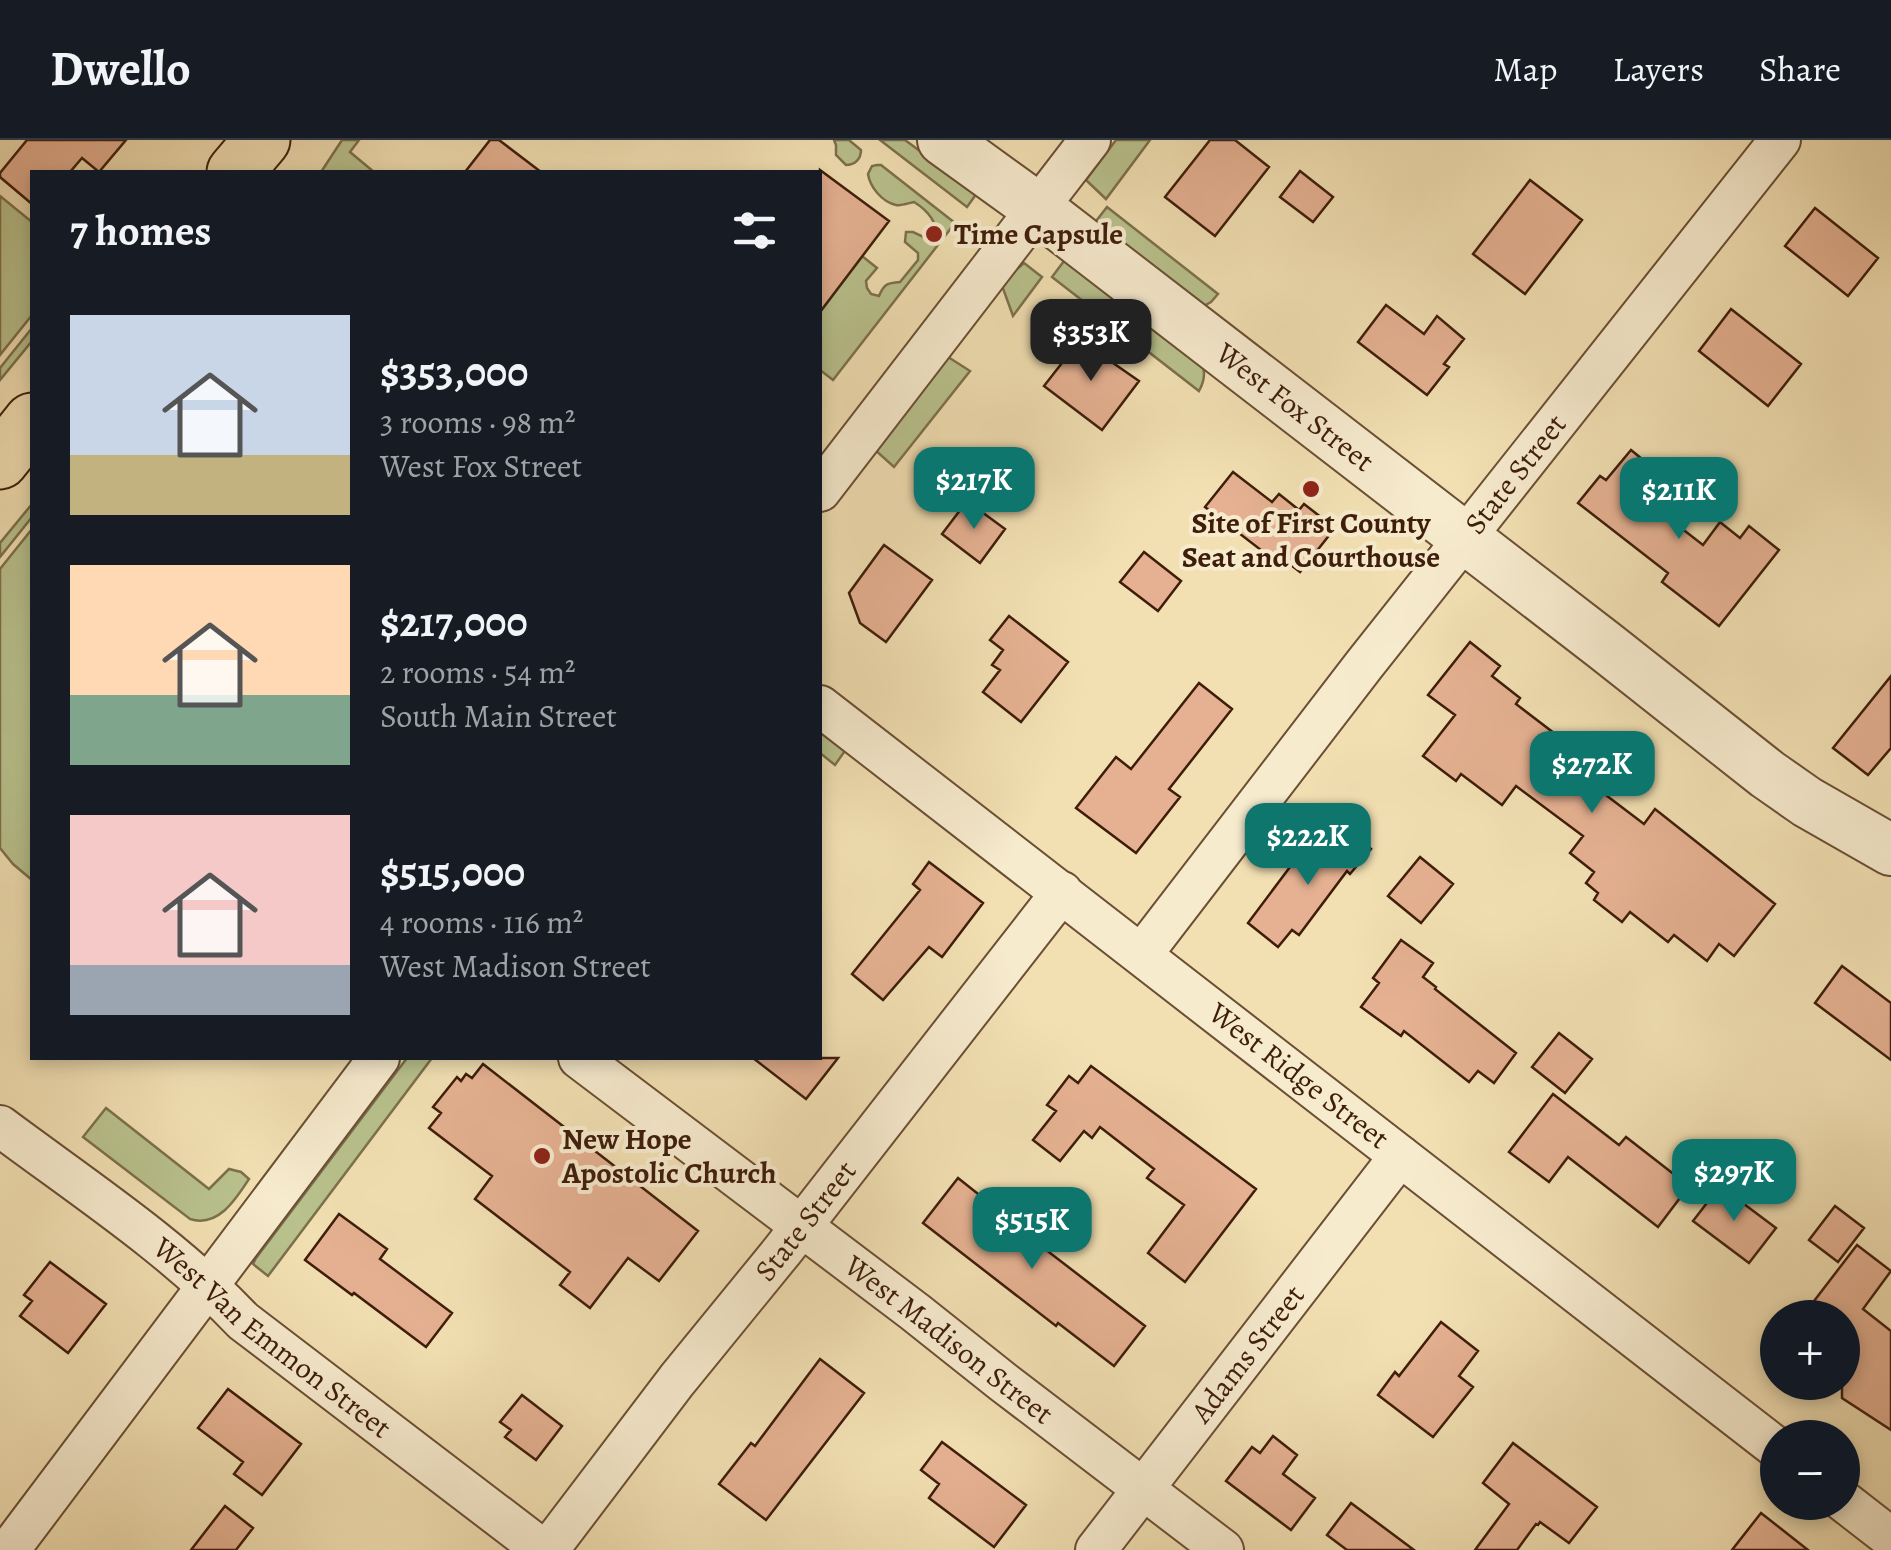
<!DOCTYPE html>
<meta charset="utf-8">
<style>
:root{--surface:#171b24;--page:#242831;--text:#f1f3f6;--muted:#9ea1a6;--line:#363941;--accent:#0f766e}
body{margin:0;font-family:Alegreya,serif;background:var(--page);color:var(--text);height:100vh;display:flex;flex-direction:column;font-size:38px;white-space:nowrap}
*{box-sizing:border-box;margin:0}
p{font-size:32px;color:var(--muted)}
.icon{flex:none;width:55px;height:55px;fill:none;stroke:currentColor;stroke-width:2;stroke-linecap:round;stroke-linejoin:round}
.map{position:relative;flex:1;overflow:hidden}
.side{position:absolute;left:30px;top:30px;width:792px;height:890px;display:flex;flex-direction:column;background:var(--surface);border-radius:0px;box-shadow:0 5px 15px #0003}
.side>*{flex:none}
.buttons{position:absolute;left:1760px;top:1160px;display:grid;gap:20px}
.buttons a{display:grid;place-items:center;width:100px;height:100px;border-radius:50%;background:var(--surface);box-shadow:0 5px 15px #0003;font-size:50px}
.price{position:absolute;translate:-50% -85px;padding:0 22px;border-radius:20px;background:var(--accent);color:#fff;font-size:32px;line-height:65px;filter:drop-shadow(0 2px 5px #0008)}
.price::after{content:'';position:absolute;left:50%;top:60px;width:30px;height:22px;margin-left:-15px;background:inherit;clip-path:polygon(0 0,100% 0,50% 100%)}
.price.current{background:#222;color:#fff}
ul{padding:0;list-style:none}
li{display:flex;align-items:center;gap:30px;height:250px;padding:0 40px}
li span{display:grid;place-items:center;flex:none;width:280px;height:200px;border-radius:0px;color:#555}
li>.icon{margin-inline-start:auto}
span .icon{width:120px;height:120px;fill:#fffc;stroke-width:1}
li b{font-size:42px}
h2{display:flex;justify-content:space-between;align-items:center;height:120px;padding:0 40px;font-size:42px}
header{display:flex;align-items:center;gap:60px;box-sizing:border-box;height:140px;padding:0 50px;background:var(--surface);border-bottom:2px solid var(--line)}
header strong{font-size:48px}
nav{display:flex;gap:55px;margin-inline-start:auto;font-size:35px}
.map>svg:first-child{display:block}
.green{fill:#b9c28d;stroke:#7c704c;stroke-width:2.5}
.building{fill:#e5b192;stroke:#3e1d0a;stroke-width:2.5}
.lines{fill:none;stroke-linecap:round;stroke-linejoin:round}
.minor-casing{stroke:#6b4e34;stroke-width:44}
.tertiary-casing{stroke:#6b4e34;stroke-width:54}
.trunk-casing{stroke:#3e1d0a;stroke-width:59}
.minor{stroke:#f7ebce;stroke-width:40}
.tertiary{stroke:#f7ebce;stroke-width:50}
.trunk{stroke:#f2e0b3;stroke-width:55}
.poi-dot{fill:#8f2418;stroke:#f7ebce;stroke-width:4}
.labels{text-anchor:middle;dominant-baseline:central;stroke-width:8;stroke-linejoin:round;paint-order:stroke}
.poi-label{font-size:30px;font-weight:bold;fill:#3e1d0a;stroke:#f7ebce;text-anchor:start}
.street-label{font-size:30px;fill:#3e1d0a;stroke:#f7ebce}
</style>
<header>
<strong>Dwello</strong>
<nav><a>Map</a><a>Layers</a><a>Share</a></nav>
</header>
<div class="map">
<svg width="1891" height="1410" viewBox="0 0 1891 1410">
<rect width="100%" height="100%" fill="#f2e0b3"/>
<filter id="stains"><feTurbulence type="fractalNoise" baseFrequency=".002" numOctaves="4"/><feColorMatrix values="0 0 0 0 .2 0 0 0 0 .09 0 0 0 0 .02 0 0 0 .5 -.17"/></filter>
<radialGradient id="worn" r=".72"><stop offset=".6" stop-color="#630" stop-opacity="0"/><stop offset="1" stop-color="#630" stop-opacity=".3"/></radialGradient>
<path class="green" d="M 342,0 L 359,0 L 350,12 L 374,32 L 321,32 Z
M 834,0 L 849,0 L 861,10 C 861,19 855,25 846,25 L 836,15 L 836,5 Z
M 880,0 L 905,0 L 977,53 L 967,67 Z
M 1116,0 L 1150,0 L 1106,59 L 1086,40 Z
M 877,25 L 881,25 L 955,83 L 833,240 L 820,230 L 820,172 L 862,116 L 877,128 L 866,141 L 867,148 L 871,154 L 879,156 C 884,144 887,143 900,142 L 918,120 L 918,113 L 905,102 L 906,92 L 913,92 L 932,101 L 937,97 C 937,81 927,70 914,62 C 909,63 901,66 896,65 C 882,62 870,47 868,34 L 872,26 Z
M 0,56 L 32,82 L 32,175 L 0,215 Z
M 1107,67 L 1218,154 L 1211,162 L 1200,168 L 1093,85 Z
M 1064,121 L 1202,223 C 1206,233 1204,242 1199,251 L 1052,137 Z
M 1024,123 L 1042,137 L 1013,176 L 1001,143 Z
M 32,188 L 32,201 L 0,240 L 0,228 Z
M 945,215 L 970,231 L 894,327 L 873,308 Z
M 32,364 L 32,377 L 0,417 L 0,403 Z
M 32,389 L 32,740 L 13,724 L 0,708 L 0,429 Z
M 820,583 L 849,605 L 835,625 L 820,613 Z
M 407,918 L 432,918 L 268,1136 L 253,1124 L 256,1118 Z
M 106,968 L 209,1049 L 229,1029 L 241,1032 L 249,1039 C 236,1059 218,1088 190,1079 L 83,997 Z"/>
<path class="building" d="M 27,0 L 126,0 L 99,32 L 82,18 L 70,32 L 32,32 L 32,64 L 0,37 L 0,33 Z
M 490,0 L 499,0 L 541,32 L 465,32 Z
M 1210,0 L 1235,0 L 1269,27 L 1215,96 L 1165,57 Z
M 820,30 L 889,81 L 820,172 Z
M 1300,31 L 1333,57 L 1313,82 L 1280,57 Z
M 1530,40 L 1582,80 L 1525,154 L 1473,114 Z
M 1815,68 L 1878,118 L 1848,156 L 1785,106 Z
M 1386,165 L 1424,194 L 1437,176 L 1464,199 L 1444,224 L 1449,227 L 1427,255 L 1358,202 Z
M 1731,169 L 1801,224 L 1768,266 L 1699,211 Z
M 1080,200 L 1139,241 L 1102,290 L 1044,246 Z
M 1631,310 L 1664,337 L 1645,360 L 1703,405 L 1720,382 L 1740,398 L 1749,386 L 1779,410 L 1719,486 L 1662,442 L 1668,433 L 1578,363 L 1600,336 L 1606,340 Z
M 1233,332 L 1272,362 L 1279,354 L 1299,370 L 1304,364 L 1335,388 L 1300,432 L 1278,415 L 1274,420 L 1205,367 Z
M 967,361 L 1005,389 L 980,423 L 942,394 Z
M 884,405 L 932,440 L 886,502 L 860,483 L 849,453 Z
M 1144,412 L 1181,441 L 1158,471 L 1120,442 Z
M 1009,476 L 1068,522 L 1021,582 L 983,552 L 1000,530 L 992,525 L 1003,510 L 990,500 Z
M 1470,502 L 1500,526 L 1492,536 L 1520,558 L 1516,564 L 1601,629 L 1590,643 L 1644,684 L 1655,669 L 1775,764 L 1734,816 L 1719,804 L 1707,821 L 1674,795 L 1668,802 L 1630,772 L 1622,782 L 1594,760 L 1598,753 L 1586,743 L 1594,732 L 1570,713 L 1583,696 L 1516,646 L 1502,665 L 1461,634 L 1456,641 L 1423,616 L 1455,575 L 1428,555 Z
M 1891,536 L 1891,608 L 1868,635 L 1833,608 Z
M 1199,543 L 1232,569 L 1169,649 L 1180,657 L 1136,713 L 1076,668 L 1116,617 L 1131,629 Z
M 1343,685 L 1371,709 L 1350,734 L 1347,731 L 1299,795 L 1292,790 L 1278,807 L 1248,783 L 1293,723 L 1303,730 Z
M 1420,717 L 1453,744 L 1421,783 L 1388,756 Z
M 929,722 L 983,763 L 942,817 L 929,807 L 883,860 L 852,834 L 920,750 L 913,744 Z
M 1401,800 L 1433,823 L 1423,837 L 1436,847 L 1435,849 L 1516,913 L 1494,943 L 1478,931 L 1469,942 L 1404,891 L 1401,896 L 1361,867 L 1379,843 L 1373,838 Z
M 1842,826 L 1891,863 L 1891,920 L 1815,863 Z
M 1559,893 L 1592,919 L 1565,953 L 1532,927 Z
M 753,918 L 838,918 L 806,959 Z
M 483,924 L 698,1091 L 659,1141 L 628,1118 L 590,1168 L 560,1145 L 570,1132 L 475,1059 L 492,1036 L 429,988 L 441,973 L 433,967 L 457,937 L 461,941 L 466,934 L 472,938 Z
M 1091,926 L 1256,1049 L 1185,1142 L 1148,1113 L 1184,1065 L 1147,1038 L 1154,1029 L 1100,987 L 1092,998 L 1084,991 L 1060,1021 L 1033,1000 L 1056,971 L 1047,965 L 1069,936 L 1078,943 Z
M 1553,954 L 1619,1005 L 1626,997 L 1689,1046 L 1658,1087 L 1568,1017 L 1549,1042 L 1509,1012 Z
M 958,1038 L 1016,1084 L 1015,1086 L 1145,1186 L 1114,1226 L 1058,1183 L 1056,1186 L 923,1083 Z
M 1720,1046 L 1776,1088 L 1749,1123 L 1693,1081 Z
M 1835,1066 L 1864,1088 L 1838,1122 L 1809,1100 Z
M 339,1074 L 387,1109 L 380,1119 L 452,1173 L 426,1207 L 354,1153 L 352,1155 L 305,1120 Z
M 1857,1105 L 1891,1131 L 1863,1169 L 1891,1191 L 1891,1290 L 1842,1258 L 1842,1178 L 1801,1178 Z
M 50,1122 L 106,1164 L 68,1213 L 20,1176 L 32,1161 L 24,1155 Z
M 1441,1182 L 1478,1211 L 1459,1236 L 1473,1247 L 1433,1297 L 1378,1255 L 1395,1232 L 1399,1236 Z
M 820,1219 L 864,1253 L 766,1380 L 719,1344 L 751,1303 L 755,1306 Z
M 228,1249 L 301,1304 L 262,1355 L 234,1334 L 243,1322 L 198,1288 Z
M 522,1255 L 562,1286 L 536,1320 L 505,1297 L 511,1290 L 500,1282 Z
M 1273,1296 L 1297,1315 L 1283,1334 L 1315,1358 L 1291,1390 L 1226,1341 L 1252,1307 L 1260,1313 Z
M 942,1302 L 1026,1365 L 994,1407 L 929,1358 L 939,1344 L 921,1330 Z
M 1513,1303 L 1597,1367 L 1569,1403 L 1540,1382 L 1538,1385 L 1536,1384 L 1517,1410 L 1475,1410 L 1509,1364 L 1483,1343 Z
M 1351,1363 L 1414,1410 L 1347,1410 L 1327,1395 Z
M 225,1366 L 253,1388 L 236,1410 L 191,1410 Z
M 1761,1373 L 1808,1410 L 1732,1410 Z"/>
<g class="lines">
<g class="minor-casing">
<g id="minor">
<path d="M 820,351 L 1090,0"/>
<path id="s1" d="M 820,566 C 1140,812 1460,1059 1778,1309"/>
<path id="s2" d="M 1142,814 L 1364,525 L 1780,0"/>
<path id="s3" d="M 579,918 L 915,1172 L 1003,1242 L 1223,1410"/>
<path id="s4" d="M 0,986 C 83,1048 172,1106 243,1181 L 543,1410"/>
<path d="M 1842,1360 L 1891,1398"/>
<path d="M 9,1410 L 379,918"/>
<path id="s5" d="M 548,1410 L 677,1240 L 783,1110 L 1062,752"/>
<path id="s6" d="M 1096,1410 L 1400,1016"/>
</g>
</g>
<g class="tertiary-casing">
<g id="tertiary">
<path id="s7" d="M 943,0 L 1037,68 L 1605,506 L 1767,634 L 1807,662 L 1891,710"/>
</g>
</g>
<g class="trunk-casing">
<path id="trunk" d="M 235,32 L 262,0
M 0,321 L 32,281"/>
</g>
<use href="#minor" class="minor"/>
<use href="#tertiary" class="tertiary"/>
<use href="#trunk" class="trunk"/>
</g>
<g class="poi-dot">
<circle cx="934" cy="94" r="10"/>
<circle cx="1311" cy="349" r="10"/>
<circle cx="542" cy="1016" r="10"/>
</g>
<g class="labels">
<g class="poi-label">
<text x="954" y="94">Time Capsule</text>
<text x="1311" y="383" text-anchor="middle">Site of First County<tspan x="1311" dy="34">Seat and Courthouse</tspan></text>
<text x="562" y="999">New Hope<tspan x="562" dy="34">Apostolic Church</tspan></text>
</g>
<g class="street-label">
<text stroke="none"><textPath href="#s7" startOffset="442">West Fox Street</textPath></text>
<text stroke="none"><textPath href="#s2" startOffset="608">State Street</textPath></text>
<text stroke="none"><textPath href="#s1" startOffset="605">West Ridge Street</textPath></text>
<text stroke="none"><textPath href="#s5" startOffset="418">State Street</textPath></text>
<text stroke="none"><textPath href="#s4" startOffset="345">West Van Emmon Street</textPath></text>
<text stroke="none"><textPath href="#s3" startOffset="465">West Madison Street</textPath></text>
<text stroke="none"><textPath href="#s6" startOffset="248">Adams Street</textPath></text>
</g>
</g>
<rect width="100%" height="100%" filter="url(#stains)"/>
<rect width="100%" height="100%" fill="url(#worn)"/>
</svg>
<div class="buttons">
<a>+</a>
<a>−</a>
</div>
<b class="price current" style="left:1091px;top:244px">$353K</b>
<b class="price" style="left:974px;top:392px">$217K</b>
<b class="price" style="left:1679px;top:402px">$211K</b>
<b class="price" style="left:1592px;top:676px">$272K</b>
<b class="price" style="left:1308px;top:748px">$222K</b>
<b class="price" style="left:1734px;top:1084px">$297K</b>
<b class="price" style="left:1032px;top:1132px">$515K</b>
<section class="side">
<h2>7 homes<svg class="icon" aria-label="filters" viewBox="0 0 24 24"><path d="M4 7h16M4 17h16"/><circle cx="9" cy="7" r="2"/><circle cx="15" cy="17" r="2"/></svg></h2>
<ul>
<li><span style="background:linear-gradient(#c9d6e8 70%,#c2b280 0)"><svg class="icon" aria-label="home" viewBox="0 0 24 24"><path d="M3 11l9-7 9 7M6 9v11h12V9"/></svg></span><div><b>$353,000</b><p>3 rooms · 98 m²</p><p>West Fox Street</p></div></li>
<li><span style="background:linear-gradient(#ffd9b3 65%,#7fa58c 0)"><svg class="icon" aria-label="home" viewBox="0 0 24 24"><path d="M3 11l9-7 9 7M6 9v11h12V9"/></svg></span><div><b>$217,000</b><p>2 rooms · 54 m²</p><p>South Main Street</p></div></li>
<li><span style="background:linear-gradient(#f6c9c9 75%,#9aa5b1 0)"><svg class="icon" aria-label="home" viewBox="0 0 24 24"><path d="M3 11l9-7 9 7M6 9v11h12V9"/></svg></span><div><b>$515,000</b><p>4 rooms · 116 m²</p><p>West Madison Street</p></div></li>
</ul>
</section>
</div>
